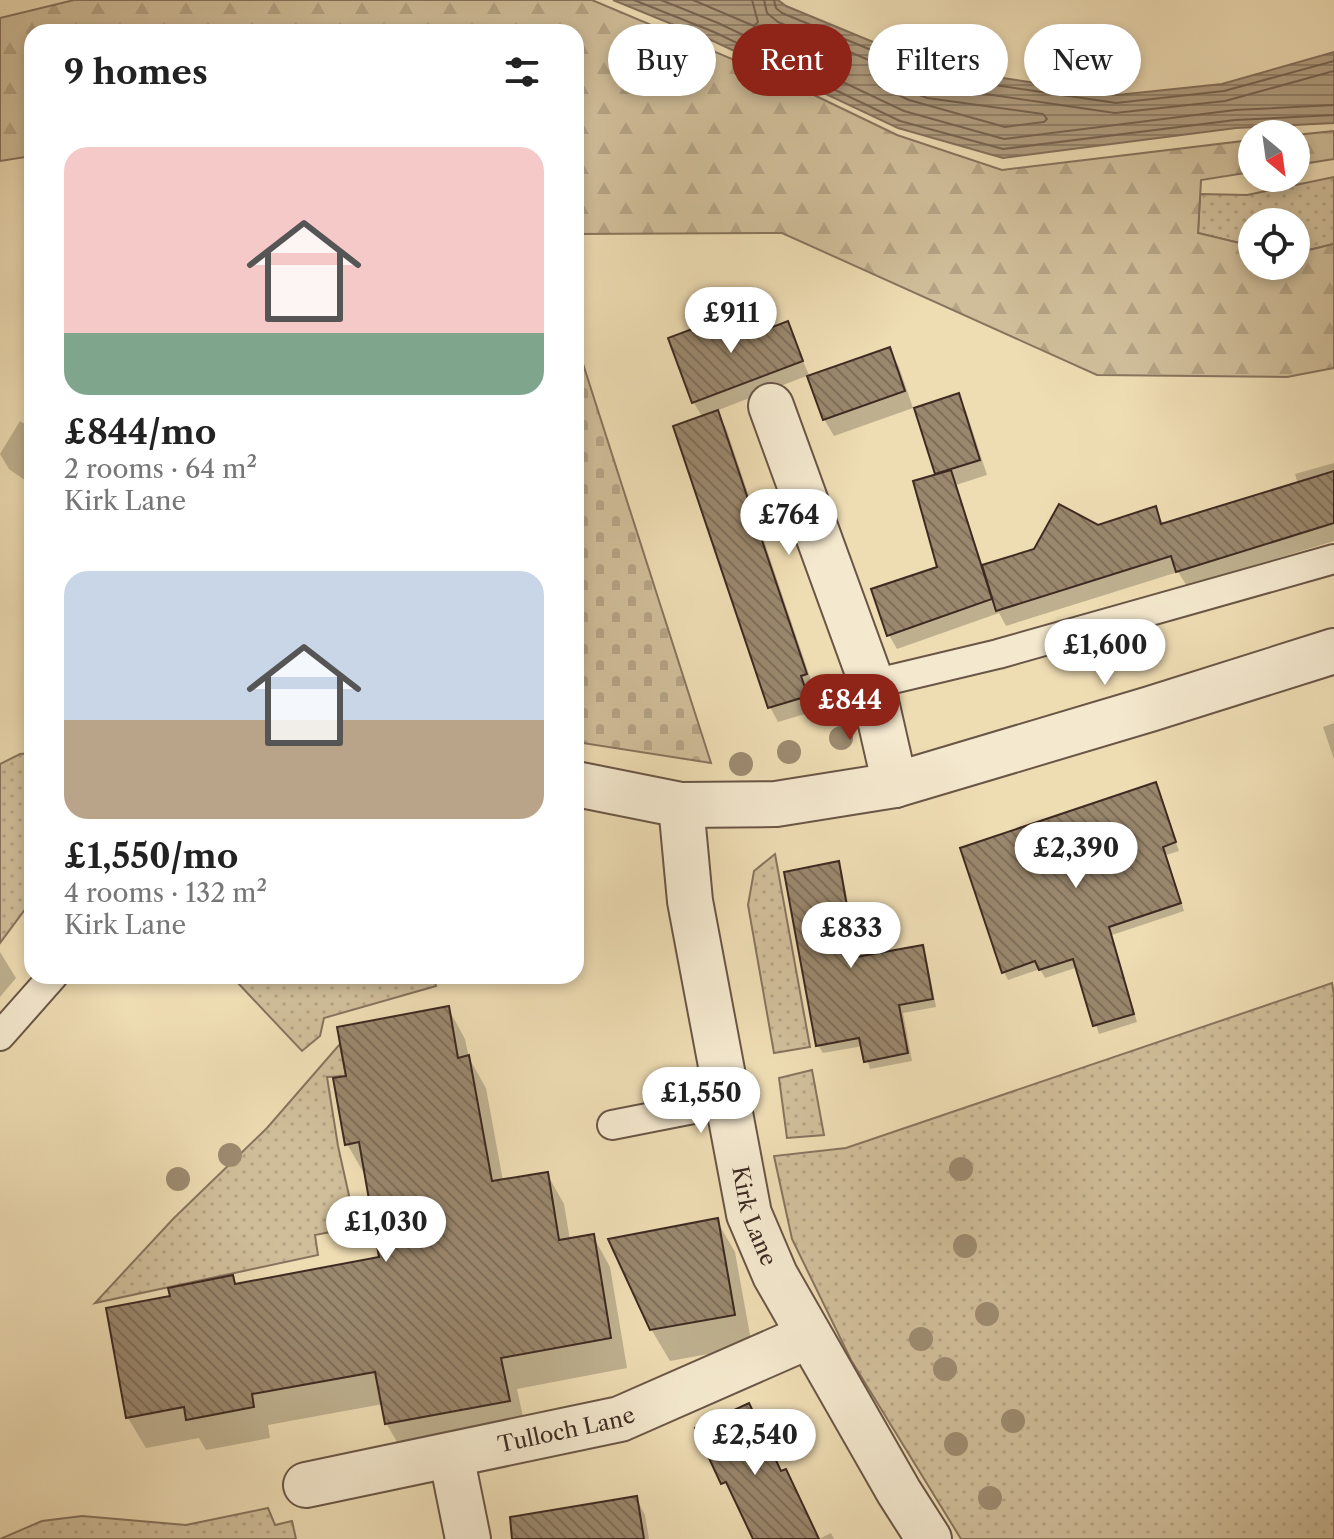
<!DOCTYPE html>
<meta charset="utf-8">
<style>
:root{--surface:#fff;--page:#f2f2f2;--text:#222;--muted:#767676;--accent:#8f2418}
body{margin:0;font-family:"Libre Caslon Text",serif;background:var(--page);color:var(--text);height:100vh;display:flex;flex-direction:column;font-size:30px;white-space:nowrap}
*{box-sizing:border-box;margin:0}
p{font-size:26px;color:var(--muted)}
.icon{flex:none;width:44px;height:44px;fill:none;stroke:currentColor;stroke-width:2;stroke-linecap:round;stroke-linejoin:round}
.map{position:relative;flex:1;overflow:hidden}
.panel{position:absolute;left:24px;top:24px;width:560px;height:960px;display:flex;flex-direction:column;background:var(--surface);border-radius:24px;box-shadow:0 4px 12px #0003}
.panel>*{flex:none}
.hud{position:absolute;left:608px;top:24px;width:606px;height:72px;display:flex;gap:16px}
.needle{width:52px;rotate:151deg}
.buttons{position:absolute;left:1238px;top:120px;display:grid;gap:16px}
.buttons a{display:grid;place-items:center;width:72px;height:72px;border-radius:50%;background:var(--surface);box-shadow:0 4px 12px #0003;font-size:40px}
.price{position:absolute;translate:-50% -68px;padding:0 18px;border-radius:28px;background:#fff;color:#222;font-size:26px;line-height:52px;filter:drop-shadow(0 2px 4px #0008)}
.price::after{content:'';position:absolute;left:50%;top:48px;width:24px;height:18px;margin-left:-12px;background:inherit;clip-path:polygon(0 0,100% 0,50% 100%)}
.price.current{background:var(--accent);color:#fff}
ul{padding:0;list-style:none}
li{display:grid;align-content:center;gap:16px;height:424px;padding:0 40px}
li span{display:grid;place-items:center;height:248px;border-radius:24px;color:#555}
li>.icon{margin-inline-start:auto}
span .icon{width:144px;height:144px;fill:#fffc;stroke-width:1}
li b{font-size:34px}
h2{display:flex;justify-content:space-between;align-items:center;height:96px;padding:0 40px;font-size:34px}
.pill{padding:0 28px;border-radius:36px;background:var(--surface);box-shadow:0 4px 12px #0003;font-size:28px;line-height:72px}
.pill.current{background:var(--accent);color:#fff}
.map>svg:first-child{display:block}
.green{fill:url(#green-dots);stroke:#87745e;stroke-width:2}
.forest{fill:url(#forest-firs);stroke:#87745e;stroke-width:2}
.cemetery{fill:url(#cemetery-stones);stroke:#87745e;stroke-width:2}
.water{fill:url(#water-rules);stroke:#84705c;stroke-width:2}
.shadow{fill:#0003}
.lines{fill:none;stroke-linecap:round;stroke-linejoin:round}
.shore{stroke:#786452;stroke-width:2}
.building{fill:url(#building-back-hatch);stroke:#3e2a22;stroke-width:2}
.service-casing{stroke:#6a5646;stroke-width:32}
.minor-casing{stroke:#6a5646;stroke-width:48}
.service{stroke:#f4e8ce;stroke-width:28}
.minor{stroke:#f4e8ce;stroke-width:44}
.tree{fill:#9d8b70}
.labels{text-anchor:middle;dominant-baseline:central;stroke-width:8;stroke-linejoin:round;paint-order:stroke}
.street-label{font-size:22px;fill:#3e2a22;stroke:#f4e8ce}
</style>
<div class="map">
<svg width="1334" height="1539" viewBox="0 0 1334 1539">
<defs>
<pattern id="green-dots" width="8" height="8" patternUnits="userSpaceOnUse" patternTransform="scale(2)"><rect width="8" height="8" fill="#d0be9a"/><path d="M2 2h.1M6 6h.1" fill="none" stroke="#b4a384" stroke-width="1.8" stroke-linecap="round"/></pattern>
<pattern id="forest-firs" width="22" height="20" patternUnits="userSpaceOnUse" patternTransform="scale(2)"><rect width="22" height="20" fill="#d0be9a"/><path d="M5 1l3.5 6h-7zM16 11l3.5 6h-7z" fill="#b4a384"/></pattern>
<pattern id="cemetery-stones" width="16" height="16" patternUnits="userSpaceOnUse" patternTransform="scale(2)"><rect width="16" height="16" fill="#d0be9a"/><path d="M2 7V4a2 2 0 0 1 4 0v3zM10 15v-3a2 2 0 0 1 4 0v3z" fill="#b4a384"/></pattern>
<pattern id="water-rules" width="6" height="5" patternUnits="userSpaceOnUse" patternTransform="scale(2)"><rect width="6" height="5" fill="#b29f82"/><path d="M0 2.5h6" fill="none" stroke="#92826a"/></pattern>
<pattern id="building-back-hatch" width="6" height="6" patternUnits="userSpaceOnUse" patternTransform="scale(2)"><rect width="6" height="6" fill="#9a876d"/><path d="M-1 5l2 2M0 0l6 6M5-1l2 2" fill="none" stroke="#7f6f59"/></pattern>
</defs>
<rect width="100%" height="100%" fill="#eedcb3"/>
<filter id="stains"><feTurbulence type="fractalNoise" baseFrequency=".0025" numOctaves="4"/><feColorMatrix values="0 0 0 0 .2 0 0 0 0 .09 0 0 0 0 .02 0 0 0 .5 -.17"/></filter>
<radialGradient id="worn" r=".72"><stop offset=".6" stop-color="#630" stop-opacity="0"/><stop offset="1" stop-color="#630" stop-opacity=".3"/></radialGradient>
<path class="green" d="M 1334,177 L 1334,244 L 1296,253 L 1296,222 L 1252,222 L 1252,246 L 1198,233 L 1200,194 L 1247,195 Z
M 32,753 L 32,900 L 0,943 L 0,764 L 20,754 Z
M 775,854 L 810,1047 L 774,1053 L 748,905 L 754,871 Z
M 239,976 L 433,976 L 436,986 L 324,1018 L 320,1036 L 302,1051 L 237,982 Z
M 1332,983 L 1334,995 L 1334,1539 L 961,1539 L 851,1360 L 792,1239 L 774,1156 L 846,1148 Z
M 340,1044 L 346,1076 L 327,1077 L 338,1146 L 356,1227 L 315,1235 L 318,1255 L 95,1303 L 173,1219 L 267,1128 Z
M 812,1070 L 824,1135 L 787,1138 L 779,1078 Z
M 268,1508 L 275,1525 L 292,1521 L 296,1539 L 0,1539 L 42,1521 L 82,1516 L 186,1525 Z"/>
<path class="forest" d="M 74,0 L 592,0 L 789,83 L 897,135 L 1002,170 L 1252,140 L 1252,172 L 1201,180 L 1198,233 L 1252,246 L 1252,266 L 1296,266 L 1296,253 L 1334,244 L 1334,368 L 1287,377 L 1097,375 L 782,233 L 576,234 L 576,32 L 32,32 L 32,156 L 0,161 L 0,18 Z
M 1334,131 L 1334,159 L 1296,165 L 1296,135 Z"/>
<path class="cemetery" d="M 576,342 L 711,763 L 576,742 Z"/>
<path class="water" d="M 613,0 L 778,0 L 786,6 L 936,68 L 1117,95 L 1222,84 L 1334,52 L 1334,123 L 1236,128 L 1003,158 L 898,128 L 711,40 Z"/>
<path class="shadow" d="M 734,315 L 746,340 L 787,324 L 809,375 L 716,411 L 726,428 L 814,689 L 808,691 L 815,711 L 778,722 L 770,707 L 703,418 L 694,403 L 670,339 Z
M 889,350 L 899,367 L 913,408 L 834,436 L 824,419 Z
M 958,396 L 966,411 L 987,475 L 956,485 L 983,567 L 1155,509 L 1164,525 L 1298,484 L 1295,474 L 1334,463 L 1334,541 L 1187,586 L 1178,572 L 1006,626 L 999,613 L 897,649 L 889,635 L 939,568 L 937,473 Z
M 32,420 L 32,485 L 9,469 L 0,454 L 20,421 L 28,426 Z
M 1334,723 L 1334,759 L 1323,727 Z
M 1156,785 L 1179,851 L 1166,855 L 1184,911 L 1112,935 L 1137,1022 L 1099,1034 L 1078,967 L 1045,978 L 1040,969 L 1008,980 L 1004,972 Z
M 838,863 L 842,871 L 858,959 L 922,947 L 926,955 L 936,1007 L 903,1013 L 912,1061 L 870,1069 L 863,1046 L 823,1053 L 818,1045 Z
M 0,952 L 16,978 L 0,997 Z
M 448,1008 L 465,1039 L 469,1058 L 486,1088 L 503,1181 L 547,1174 L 564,1204 L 570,1240 L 593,1236 L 610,1267 L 627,1368 L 517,1389 L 526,1431 L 404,1454 L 386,1423 L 383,1404 L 268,1425 L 270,1438 L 206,1450 L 199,1438 L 146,1448 L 128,1418 L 108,1309 L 172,1298 L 232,1277 L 237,1285 L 381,1258 L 365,1175 L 347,1144 L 348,1077 Z
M 717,1221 L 735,1252 L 752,1346 L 670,1361 L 651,1329 Z
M 636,1498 L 645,1515 L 649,1539 L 518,1539 Z
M 831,1533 L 834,1539 L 819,1539 Z"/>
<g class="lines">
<path class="shore" d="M 634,0 L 714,32 L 900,121 L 1003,149 L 1235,120 L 1334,115
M 661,0 L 718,23 L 904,111 L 1004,139 L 1235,110 L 1334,105
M 693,0 L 754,26 L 758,22 L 752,0
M 764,0 L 767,13 L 778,22 L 931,86 L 1115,113 L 1225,101 L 1334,71
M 774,0 L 776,8 L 782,13 L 934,76 L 1116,103 L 1224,91 L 1334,61
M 881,79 L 927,98 L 1043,114 L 1047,119 L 1044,122 L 1005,127 L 909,100 L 879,86 L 878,82 Z"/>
</g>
<path class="building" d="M 735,313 L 744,338 L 788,321 L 803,361 L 692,403 L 668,338 Z
M 890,347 L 905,391 L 823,420 L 807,376 Z
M 959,393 L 980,460 L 935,474 L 914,408 Z
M 718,410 L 807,674 L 801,676 L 808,696 L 768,708 L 673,426 Z
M 951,470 L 992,599 L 887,636 L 871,589 L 937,567 L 913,481 Z
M 1334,471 L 1334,523 L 1176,572 L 1171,556 L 996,611 L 982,565 L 1034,549 L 1059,504 L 1098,525 L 1156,506 L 1161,524 Z
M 1156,782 L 1176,842 L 1163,847 L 1181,903 L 1109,927 L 1134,1014 L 1093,1026 L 1073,959 L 1039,970 L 1035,961 L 1002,973 L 960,848 Z
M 839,861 L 856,957 L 923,945 L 933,999 L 899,1005 L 908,1053 L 864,1062 L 859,1038 L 816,1046 L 784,872 Z
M 449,1006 L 458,1058 L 469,1055 L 492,1181 L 548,1172 L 559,1240 L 594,1234 L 611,1338 L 501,1358 L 510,1401 L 385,1424 L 375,1372 L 252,1394 L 254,1407 L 186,1420 L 184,1407 L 126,1418 L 106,1308 L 170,1296 L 168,1288 L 233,1275 L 235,1284 L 379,1257 L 359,1142 L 345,1145 L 333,1078 L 346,1076 L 337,1027 Z
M 718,1218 L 735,1315 L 650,1330 L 608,1239 Z
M 749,1403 L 781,1471 L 786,1469 L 819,1539 L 753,1539 L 726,1482 L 721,1484 L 695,1428 Z
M 637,1496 L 644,1539 L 512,1539 L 510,1517 Z"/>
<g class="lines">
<g class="service-casing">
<path id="service" d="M 872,684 L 998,654 L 1334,559
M 0,1036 L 53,976
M 612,1125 L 729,1102"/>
</g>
<g class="minor-casing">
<g id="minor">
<path d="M 771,406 L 872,684 L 895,785"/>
<path d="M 576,784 L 681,805 L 776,804 L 895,785 L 1150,709 L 1334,651"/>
<path id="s1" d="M 681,805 L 690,901 L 749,1214 L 775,1275 L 899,1492 L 929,1539"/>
<path d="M 451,1455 L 468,1539"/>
<path id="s2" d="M 306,1485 L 620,1419 L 809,1336"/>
</g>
</g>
<use href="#service" class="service"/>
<use href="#minor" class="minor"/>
</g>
<g class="tree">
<circle cx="841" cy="738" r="12"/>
<circle cx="789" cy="752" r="12"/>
<circle cx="741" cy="764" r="12"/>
<circle cx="230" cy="1155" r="12"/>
<circle cx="961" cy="1169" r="12"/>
<circle cx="178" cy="1179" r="12"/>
<circle cx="965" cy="1246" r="12"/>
<circle cx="987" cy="1314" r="12"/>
<circle cx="921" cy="1339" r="12"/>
<circle cx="945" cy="1369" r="12"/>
<circle cx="1013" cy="1421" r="12"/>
<circle cx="956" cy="1444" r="12"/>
<circle cx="990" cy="1498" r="12"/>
</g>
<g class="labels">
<g class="street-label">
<text stroke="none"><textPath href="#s1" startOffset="418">Kirk Lane</textPath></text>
<text stroke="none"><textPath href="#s2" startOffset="266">Tulloch Lane</textPath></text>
</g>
</g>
<rect width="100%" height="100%" filter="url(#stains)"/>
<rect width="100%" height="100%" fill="url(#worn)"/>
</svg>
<div class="buttons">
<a><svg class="needle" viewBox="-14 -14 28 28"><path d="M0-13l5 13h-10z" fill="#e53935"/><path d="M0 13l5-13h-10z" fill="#767676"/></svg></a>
<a><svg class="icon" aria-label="locate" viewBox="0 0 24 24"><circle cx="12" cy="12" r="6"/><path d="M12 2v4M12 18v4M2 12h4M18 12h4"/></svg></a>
</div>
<b class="price" style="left:731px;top:355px">£911</b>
<b class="price" style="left:789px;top:557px">£764</b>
<b class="price" style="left:1105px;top:687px">£1,600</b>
<b class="price current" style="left:850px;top:742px">£844</b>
<b class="price" style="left:1076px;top:890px">£2,390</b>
<b class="price" style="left:851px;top:970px">£833</b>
<b class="price" style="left:701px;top:1135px">£1,550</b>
<b class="price" style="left:386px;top:1264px">£1,030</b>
<b class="price" style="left:755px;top:1477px">£2,540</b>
<div class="hud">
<a class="pill">Buy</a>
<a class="pill current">Rent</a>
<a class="pill">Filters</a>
<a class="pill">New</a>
</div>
<section class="panel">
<h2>9 homes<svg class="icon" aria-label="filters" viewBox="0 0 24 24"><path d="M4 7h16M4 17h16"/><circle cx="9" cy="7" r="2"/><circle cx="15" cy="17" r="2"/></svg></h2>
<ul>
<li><span style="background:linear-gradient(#f6c9c9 75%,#7fa58c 0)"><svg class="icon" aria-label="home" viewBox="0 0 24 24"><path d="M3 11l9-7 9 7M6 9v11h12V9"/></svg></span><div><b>£844/mo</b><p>2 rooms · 64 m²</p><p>Kirk Lane</p></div></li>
<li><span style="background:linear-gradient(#c9d6e8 60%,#b9a48a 0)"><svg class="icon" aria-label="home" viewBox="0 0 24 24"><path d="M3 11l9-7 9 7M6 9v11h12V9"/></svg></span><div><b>£1,550/mo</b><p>4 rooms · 132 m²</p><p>Kirk Lane</p></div></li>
</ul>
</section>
</div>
